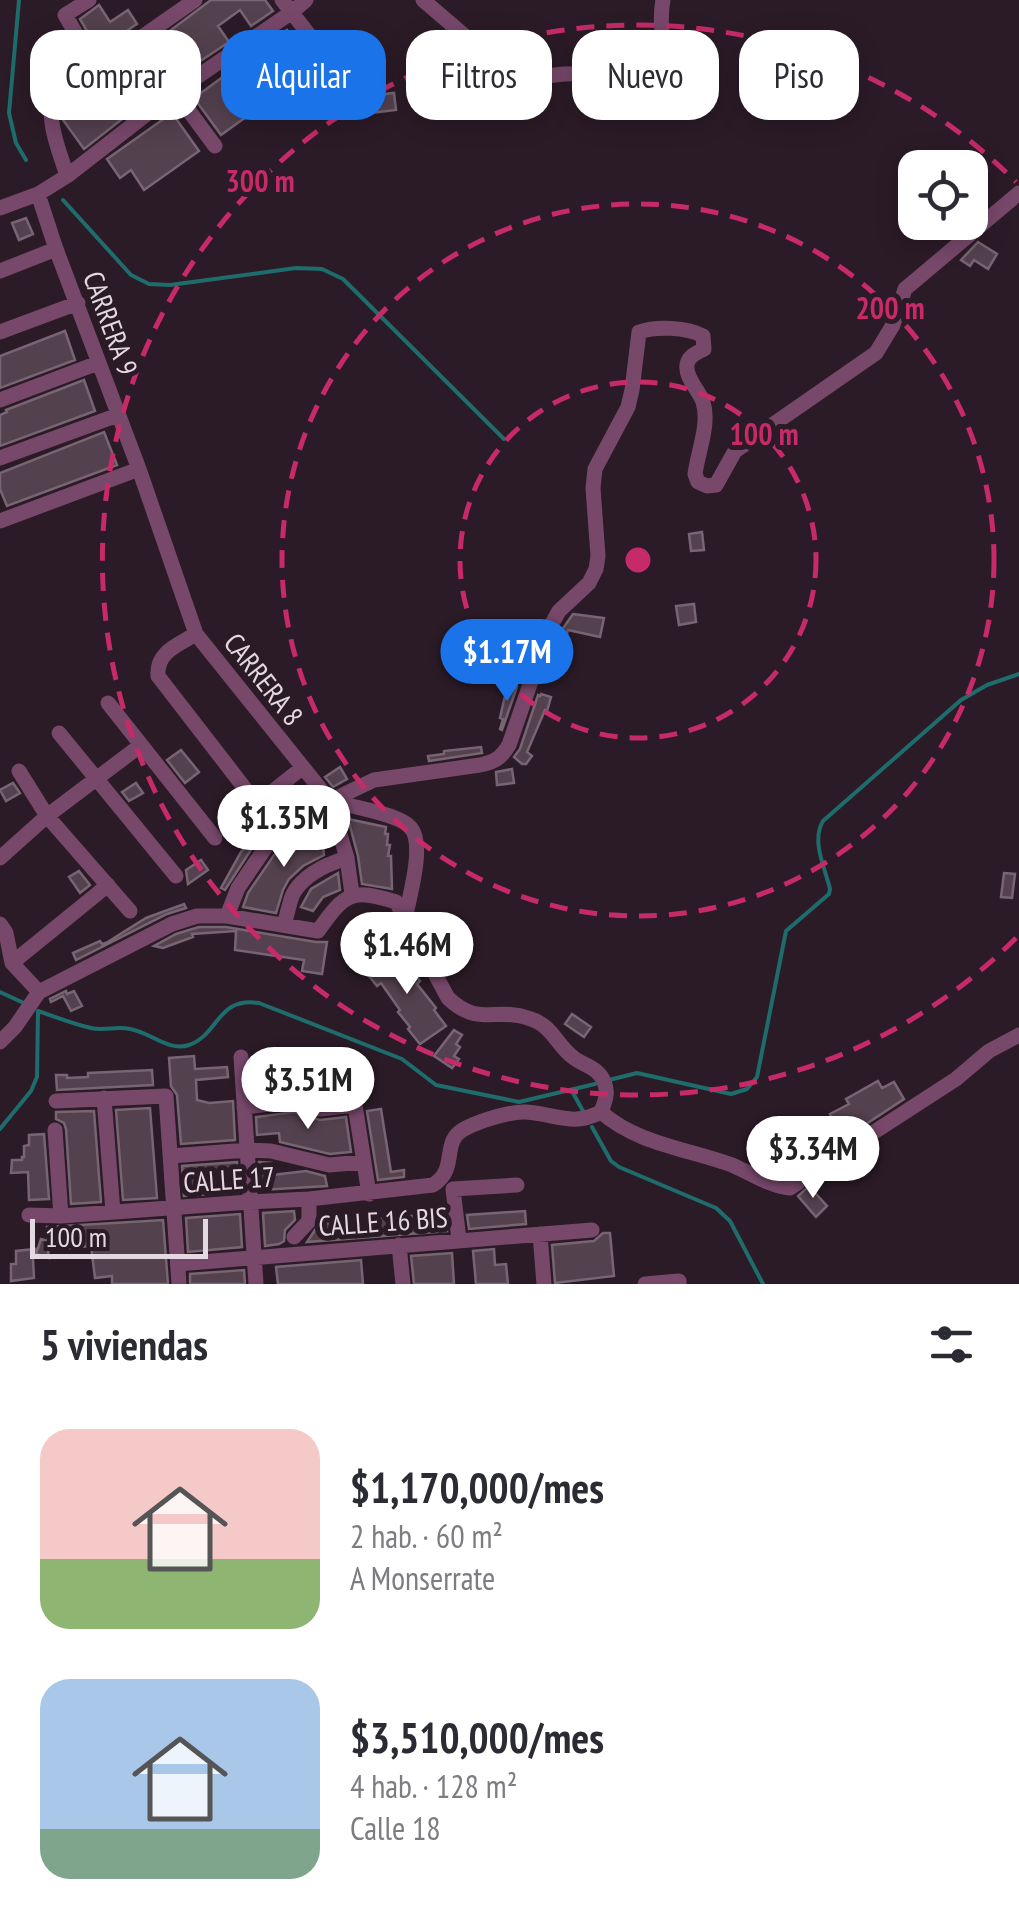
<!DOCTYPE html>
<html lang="es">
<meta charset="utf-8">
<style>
:root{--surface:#fff;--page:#f2f2f3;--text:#2b2b33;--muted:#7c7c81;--accent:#1a73e8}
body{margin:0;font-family:"PT Sans Narrow",sans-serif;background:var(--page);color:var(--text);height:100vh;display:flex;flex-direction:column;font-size:38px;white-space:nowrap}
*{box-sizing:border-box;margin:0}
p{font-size:32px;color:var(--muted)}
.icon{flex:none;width:55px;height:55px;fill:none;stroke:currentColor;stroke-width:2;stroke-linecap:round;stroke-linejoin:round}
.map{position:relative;height:1284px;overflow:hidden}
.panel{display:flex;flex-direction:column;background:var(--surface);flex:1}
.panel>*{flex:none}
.guide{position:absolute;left:30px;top:30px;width:960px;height:90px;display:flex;gap:20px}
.controls{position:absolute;left:898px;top:150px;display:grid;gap:20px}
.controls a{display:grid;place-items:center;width:90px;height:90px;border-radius:20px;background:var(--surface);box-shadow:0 5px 25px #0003;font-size:50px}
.scale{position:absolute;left:30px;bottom:25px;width:178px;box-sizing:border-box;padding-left:10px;border:5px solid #e5d9e1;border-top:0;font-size:28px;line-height:35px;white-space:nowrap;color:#e5d9e1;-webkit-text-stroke:8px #2b1b27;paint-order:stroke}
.price{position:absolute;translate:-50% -85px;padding:0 22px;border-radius:35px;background:#fff;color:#222;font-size:32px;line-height:65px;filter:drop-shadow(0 2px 5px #0008)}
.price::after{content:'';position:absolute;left:50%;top:60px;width:30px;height:22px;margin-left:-15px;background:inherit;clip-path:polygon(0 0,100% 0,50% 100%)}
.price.active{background:var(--accent);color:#fff}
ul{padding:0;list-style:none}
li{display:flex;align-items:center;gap:30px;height:250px;padding:0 40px}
li span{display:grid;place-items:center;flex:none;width:280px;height:200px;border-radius:30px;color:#555}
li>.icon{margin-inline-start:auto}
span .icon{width:120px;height:120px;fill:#fffc;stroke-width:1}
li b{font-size:42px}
h2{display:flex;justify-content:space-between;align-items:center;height:120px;padding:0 40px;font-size:42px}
.tag{padding:0 35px;border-radius:30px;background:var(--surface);box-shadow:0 5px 25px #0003;font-size:35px;line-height:90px}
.tag.active{background:var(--accent);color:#fff}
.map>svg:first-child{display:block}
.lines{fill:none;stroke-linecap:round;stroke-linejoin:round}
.stream{stroke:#1e6c6b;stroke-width:4}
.building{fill:#54414e;stroke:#786472;stroke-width:2.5}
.minor{stroke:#78486b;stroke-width:15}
.ring{fill:none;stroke:#c62b68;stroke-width:5;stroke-dasharray:18 12}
.labels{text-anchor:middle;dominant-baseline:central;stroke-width:10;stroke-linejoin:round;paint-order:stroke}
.street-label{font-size:28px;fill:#e5d9e1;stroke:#2b1b27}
.centre{fill:#c62b68;stroke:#2b1b27;stroke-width:5}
.ring-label{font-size:30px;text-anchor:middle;font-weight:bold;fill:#c62b68;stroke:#2b1b27;stroke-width:10;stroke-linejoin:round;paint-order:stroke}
</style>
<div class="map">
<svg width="1019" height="1284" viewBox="0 0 1019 1284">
<rect width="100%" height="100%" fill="#2b1b27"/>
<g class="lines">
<path class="stream" d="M 19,0 L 9,113 L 16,143 L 26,160
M 63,200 L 131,275 L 149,284 L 170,285 L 296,268 L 322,269 L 343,279 L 504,439
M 0,992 L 26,1004
M 38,1011 C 56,1017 73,1024 91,1028 C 104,1031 117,1026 130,1029 C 150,1032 168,1052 189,1045 C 220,1034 216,997 259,1003 L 402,1059 L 436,1085 L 519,1102 L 595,1084
M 609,1080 L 637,1073 L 731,1094 L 747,1089 L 757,1077 L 786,931 L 829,894 L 830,889 C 825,868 811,841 823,821 L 961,700 L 987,685 L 1019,674
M 573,1093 L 583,1111
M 592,1127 L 611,1161 L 619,1167 L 716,1208 L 730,1221 L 763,1284
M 0,1129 L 31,1091 L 37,1077 L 38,1011"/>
</g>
<path class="building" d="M 211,0 L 265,0 L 273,11 L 251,26 L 240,10 L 218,26 L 229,42 L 178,76 L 155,42 Z
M 99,5 L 110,22 L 128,10 L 137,24 L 98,50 L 80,19 Z
M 287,30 L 301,48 L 280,64 L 293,83 L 221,135 L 194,98 Z
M 133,57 L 158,91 L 147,99 L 137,85 L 114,99 L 126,116 L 84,149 L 63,120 L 64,106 Z
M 394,93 L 396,110 L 361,114 L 359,97 Z
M 172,113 L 199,151 L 144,190 L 131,170 L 120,178 L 107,159 Z
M 26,218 L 33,234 L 19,240 L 12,223 Z
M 978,242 L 997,254 L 988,269 L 974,260 L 970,266 L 961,260 Z
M 65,331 L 75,360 L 0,388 L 0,356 Z
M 84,380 L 95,411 L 0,446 L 0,415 L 7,412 L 6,410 Z
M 104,432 L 117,465 L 7,506 L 0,489 L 0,473 Z
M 702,532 L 704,550 L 691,551 L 689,534 Z
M 694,604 L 696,622 L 679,625 L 676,606 Z
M 573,614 L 604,618 L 600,637 L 568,630 L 562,652 L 554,650 L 559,634 Z
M 513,686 L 517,687 L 502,730 L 500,729 L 503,719 L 500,718 L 504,700 L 508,687 L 512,688 Z
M 541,694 L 551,697 L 547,711 L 545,710 L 527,752 L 532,756 L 526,764 L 522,764 L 514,757 L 520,749 L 538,695 L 540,696 Z
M 481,747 L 482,753 L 429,761 L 428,756 L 444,754 L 444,751 Z
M 181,750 L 199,772 L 185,783 L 167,760 Z
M 340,767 L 347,779 L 333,787 L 325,777 Z
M 512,769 L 514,783 L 497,785 L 496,772 Z
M 13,783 L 20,793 L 6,801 L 0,790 Z
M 136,783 L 143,793 L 129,801 L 122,792 Z
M 348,819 L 386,827 L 385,834 L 388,834 L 387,845 L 390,845 L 388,856 L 391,856 L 392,889 L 362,884 L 358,856 Z
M 324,826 L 318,845 L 323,845 L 324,855 L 303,866 L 289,879 L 283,890 L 276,913 L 243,907 L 248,893 L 274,855 L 309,828 Z
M 258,839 L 225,890 L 221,888 L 241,852 L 249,843 Z
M 201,860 L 208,870 L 188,884 L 186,870 Z
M 79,871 L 90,885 L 80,893 L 69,877 Z
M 338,873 L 340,890 L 323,897 L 313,911 L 301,907 L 311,889 Z
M 1004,873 L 1015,874 L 1012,898 L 1001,897 Z
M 184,904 L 186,908 L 167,914 L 76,960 L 73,953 L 100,941 L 102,944 L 106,943 L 146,918 Z
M 199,927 L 226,927 L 316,942 L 327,942 L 322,974 L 302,971 L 304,960 L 235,950 L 236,931 L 192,934 L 193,937 L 163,948 L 154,946 L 176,934 Z
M 391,952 L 403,968 L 408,965 L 420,981 L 417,984 L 436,1008 L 434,1010 L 446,1026 L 420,1044 L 408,1029 L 410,1027 L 398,1012 L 400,1010 L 381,983 L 377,986 L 365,971 Z
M 66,991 L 67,994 L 74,991 L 82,1006 L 71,1011 L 63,996 L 51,1002 L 50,999 Z
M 572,1014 L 591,1027 L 584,1037 L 565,1024 Z
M 454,1030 L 462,1035 L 456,1044 L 460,1047 L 454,1056 L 459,1059 L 452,1068 L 434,1056 Z
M 194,1056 L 195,1069 L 227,1067 L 228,1077 L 196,1080 L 197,1100 L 209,1103 L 233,1101 L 235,1140 L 181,1144 L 177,1095 L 171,1086 L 169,1058 Z
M 152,1070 L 153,1085 L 57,1090 L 56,1075 L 67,1075 L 67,1078 L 88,1077 L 88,1073 Z
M 300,1074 L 301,1078 L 312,1077 L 312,1081 L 323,1080 L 324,1091 L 335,1089 L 336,1096 L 321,1098 L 294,1090 L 270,1093 L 268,1079 Z
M 878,1081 L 882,1088 L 894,1082 L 904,1099 L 863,1126 L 840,1133 L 830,1114 L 849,1104 L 846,1099 Z
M 150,1108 L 157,1198 L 123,1200 L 116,1110 Z
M 381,1109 L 391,1172 L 404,1170 L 404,1177 L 378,1180 L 367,1111 Z
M 94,1111 L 101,1202 L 71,1204 L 66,1129 L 64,1123 L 56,1119 L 56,1112 Z
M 294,1112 L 320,1120 L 346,1117 L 351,1152 L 330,1154 L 280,1142 L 279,1133 L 257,1135 L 256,1117 Z
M 44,1134 L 49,1199 L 29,1200 L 28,1172 L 11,1173 L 12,1160 L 22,1160 L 22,1157 L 24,1157 L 24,1146 L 29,1145 L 29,1135 Z
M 237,1162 L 239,1192 L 184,1196 L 182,1166 Z
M 259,1162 L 272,1163 L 272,1175 L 306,1171 L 325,1176 L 327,1186 L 261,1190 Z
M 809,1186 L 827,1206 L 816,1217 L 798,1196 Z
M 294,1211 L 295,1220 L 285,1230 L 284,1241 L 279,1244 L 265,1246 L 263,1213 Z
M 525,1211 L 526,1224 L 469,1229 L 467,1215 Z
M 444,1213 L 447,1231 L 307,1242 L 319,1224 Z
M 240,1214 L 242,1247 L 188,1252 L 186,1218 Z
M 163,1220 L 168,1284 L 112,1284 L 112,1276 L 95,1278 L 91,1246 L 48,1250 L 49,1258 L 36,1254 L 41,1239 L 48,1241 L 47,1227 Z
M 603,1233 L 610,1233 L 614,1276 L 555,1283 L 552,1245 L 594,1241 Z
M 35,1249 L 33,1259 L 34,1278 L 11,1281 L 11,1264 L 16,1264 L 16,1251 Z
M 494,1249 L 495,1265 L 506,1264 L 508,1284 L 476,1284 L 473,1251 Z
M 452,1253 L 454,1284 L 414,1284 L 411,1256 Z
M 361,1260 L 363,1284 L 278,1284 L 276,1267 Z
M 244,1270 L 245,1284 L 190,1284 L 190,1274 Z"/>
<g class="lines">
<path class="minor" d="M 89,0 L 65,15 L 96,68
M 282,0 L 324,54
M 423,0 L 501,67 L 516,76 L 529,78 L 564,74 L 644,73 C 674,39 656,37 663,0
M 139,38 L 175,92 L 215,146
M 67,176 C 61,155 43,115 56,97 L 195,0
M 38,194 L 56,249 L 139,469 L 196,634 L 330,801 L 347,858 L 352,894
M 0,208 L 38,194 L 67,176 L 175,92 L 292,12 L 306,0
M 0,271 L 56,249
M 0,332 L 78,303
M 0,400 L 98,363
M 0,458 L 118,415
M 0,521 L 139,469
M 196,634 C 178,645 156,652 158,676 L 250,795 L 255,799 L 263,799 L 302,768
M 108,703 L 215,838
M 59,733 L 176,876
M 19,771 L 47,816 L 130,911
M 330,801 C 348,806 401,814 411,828 C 425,845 409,898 405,919
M 0,858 L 47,816 L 141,745
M 227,916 L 238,888 L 266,847 L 282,833 L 330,801 L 374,780 L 480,765 C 495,762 501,758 509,745 L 549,629 L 559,611 L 589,583 L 596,569 L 598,556 L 593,488 L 595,469 L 628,407 L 632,390 L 639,332 C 656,326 687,327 703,336 L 704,349 C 697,353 688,356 687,365 C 685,378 699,390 703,402 C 710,424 698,451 695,474 L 698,482 L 707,486 L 716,485 L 735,451 L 876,353 L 893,325 L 905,289 L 1019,193
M 0,924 L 6,933 L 12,963
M 284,925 C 287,916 289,903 293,894 C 304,874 327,864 347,858
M 39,992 L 12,963 L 108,885
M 0,1042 L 15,1027 L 39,992 L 172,924 L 197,916 L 227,916 L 318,931 C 345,893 351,888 396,902 L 448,998 C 478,1027 496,1007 528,1018 C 553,1025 556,1045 574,1058 C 585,1066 599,1068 604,1082 C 609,1092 605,1102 601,1112 C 572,1127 556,1114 526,1112 C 510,1111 480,1121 466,1128 C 439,1141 460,1168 433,1185 L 309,1199 L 249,1202 L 61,1216 L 29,1215
M 241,1057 L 256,1284
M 104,1098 L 113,1212
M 56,1101 L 166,1096 L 179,1284
M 244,1107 L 295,1101 L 320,1109 L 355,1105 L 369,1194
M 601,1112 C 637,1144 688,1149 732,1165 C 751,1173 769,1186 790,1188 L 799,1182 L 801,1171 C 793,1159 781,1158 772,1147 L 774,1135 L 783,1127 C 823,1130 820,1159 868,1136 L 956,1079 L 989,1051 L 1019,1035
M 55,1130 L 61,1216
M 171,1156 L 247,1150 L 271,1151 L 329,1165 L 364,1162
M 540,1234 L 544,1284
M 294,1237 L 309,1221 L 309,1199
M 459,1240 L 453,1189 L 517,1185
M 399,1245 L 403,1284
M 178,1264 L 592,1230
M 645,1284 L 679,1281 L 679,1284"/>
</g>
<g class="ring">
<circle cx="638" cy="560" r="178"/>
<circle cx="638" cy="560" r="356"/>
<path d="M1016 938A535 535 0 1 1 1016 182"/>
</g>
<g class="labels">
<g class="street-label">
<text transform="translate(111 323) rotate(70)">CARRERA 9</text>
<text transform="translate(264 679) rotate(52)">CARRERA 8</text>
<text transform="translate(229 1179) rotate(-4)">CALLE 17</text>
<text transform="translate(383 1221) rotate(-4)">CALLE 16 BIS</text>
</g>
</g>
<circle cx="638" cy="560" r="15" class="centre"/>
<g class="ring-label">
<text x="260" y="192">300 m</text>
<text x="890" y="319">200 m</text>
<text x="764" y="445">100 m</text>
</g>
</svg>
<div class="controls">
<a><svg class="icon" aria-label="locate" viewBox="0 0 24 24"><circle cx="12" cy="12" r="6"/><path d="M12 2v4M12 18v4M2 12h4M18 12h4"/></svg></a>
</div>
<div class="scale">100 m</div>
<b class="price active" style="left:507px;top:704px">$1.17M</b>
<b class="price" style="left:284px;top:870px">$1.35M</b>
<b class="price" style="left:407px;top:997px">$1.46M</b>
<b class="price" style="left:308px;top:1132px">$3.51M</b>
<b class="price" style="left:813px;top:1201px">$3.34M</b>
<div class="guide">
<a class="tag">Comprar</a>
<a class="tag active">Alquilar</a>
<a class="tag">Filtros</a>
<a class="tag">Nuevo</a>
<a class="tag">Piso</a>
</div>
</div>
<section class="panel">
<h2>5 viviendas<svg class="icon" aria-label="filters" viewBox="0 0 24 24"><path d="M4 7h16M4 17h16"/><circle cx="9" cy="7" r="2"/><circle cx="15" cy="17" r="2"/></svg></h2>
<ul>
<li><span style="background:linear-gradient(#f6c9c9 65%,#8fb573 0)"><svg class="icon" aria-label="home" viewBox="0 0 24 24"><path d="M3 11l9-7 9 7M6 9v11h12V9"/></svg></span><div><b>$1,170,000/mes</b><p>2 hab. · 60 m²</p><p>A Monserrate</p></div></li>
<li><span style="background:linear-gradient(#a9c7e8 75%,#7fa58c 0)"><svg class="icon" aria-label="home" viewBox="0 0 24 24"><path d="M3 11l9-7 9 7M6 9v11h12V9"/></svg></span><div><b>$3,510,000/mes</b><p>4 hab. · 128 m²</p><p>Calle 18</p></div></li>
</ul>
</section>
